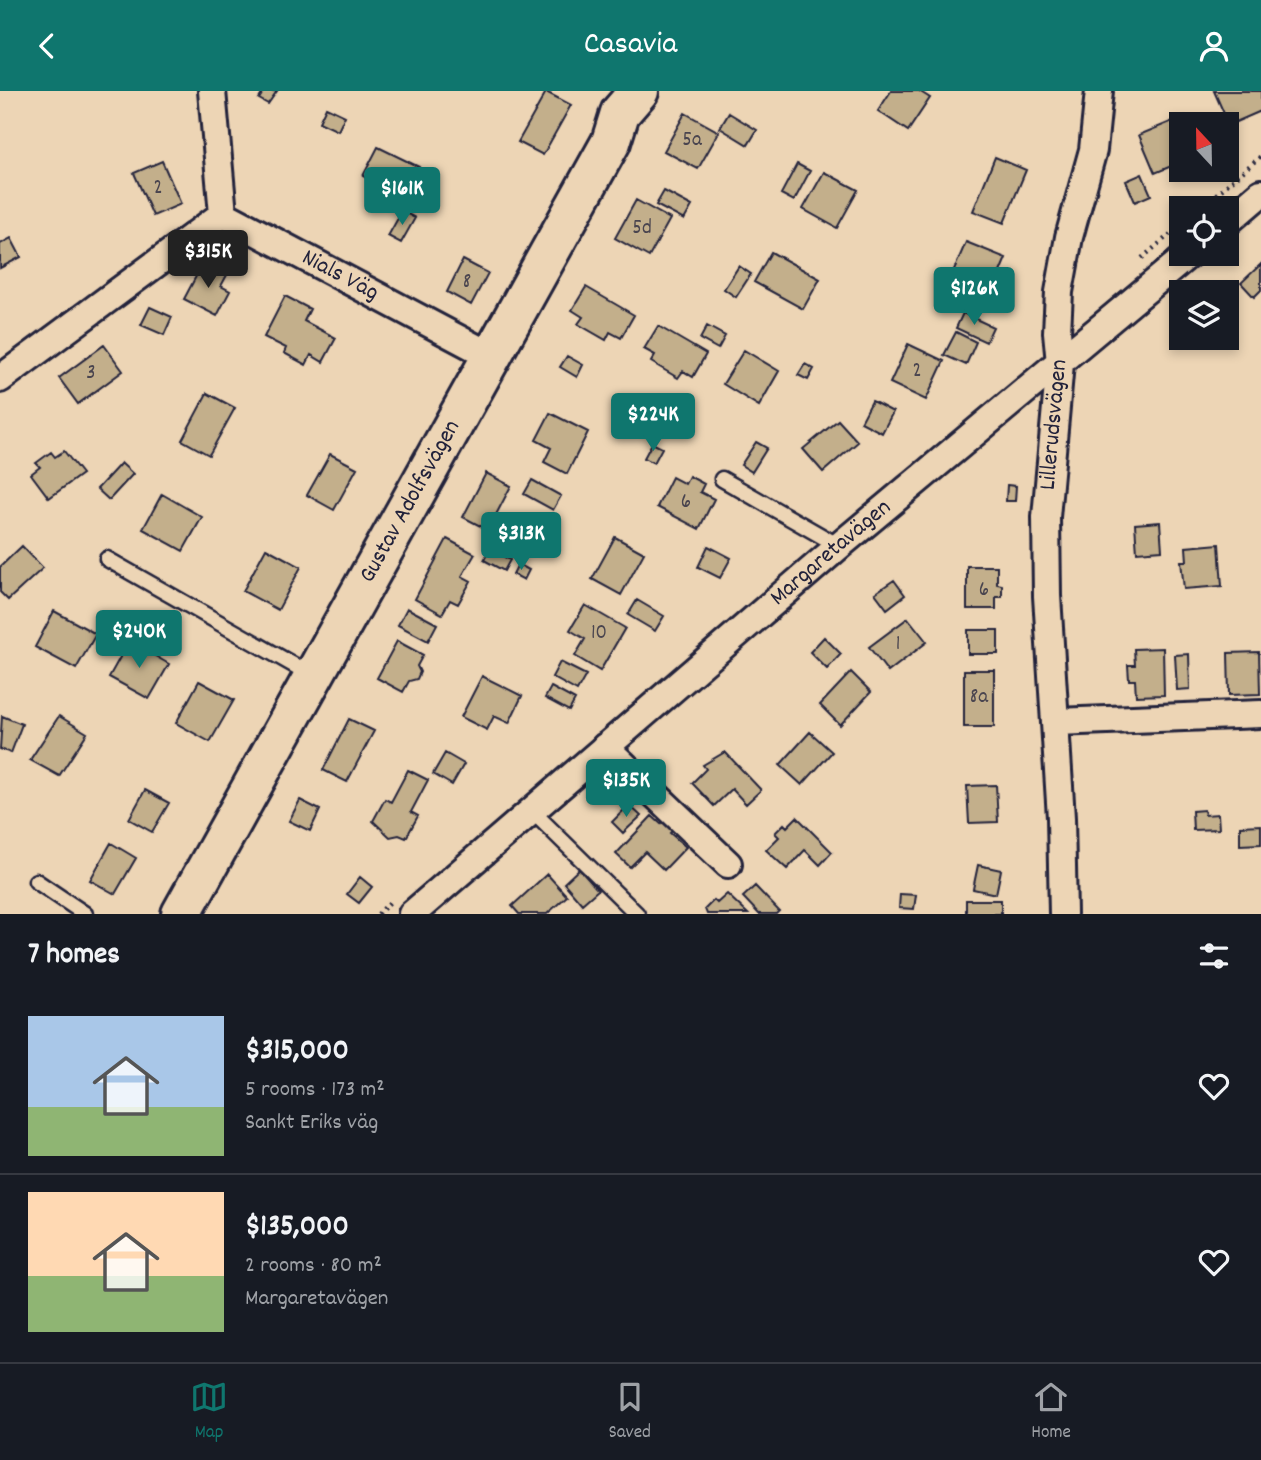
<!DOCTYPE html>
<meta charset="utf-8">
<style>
:root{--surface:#171b24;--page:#242831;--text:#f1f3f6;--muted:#9ea1a6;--line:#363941;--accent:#0f766e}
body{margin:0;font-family:Dekko,sans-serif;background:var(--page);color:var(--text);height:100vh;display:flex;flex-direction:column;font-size:26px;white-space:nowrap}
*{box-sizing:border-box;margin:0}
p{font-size:23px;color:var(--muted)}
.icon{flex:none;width:38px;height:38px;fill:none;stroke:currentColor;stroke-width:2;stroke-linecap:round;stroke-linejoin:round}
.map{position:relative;height:823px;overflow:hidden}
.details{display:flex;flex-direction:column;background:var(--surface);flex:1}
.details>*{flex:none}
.needle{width:46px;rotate:338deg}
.tools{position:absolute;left:1169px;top:21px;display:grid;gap:14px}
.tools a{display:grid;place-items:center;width:70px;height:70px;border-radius:0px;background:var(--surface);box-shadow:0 4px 10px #0003;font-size:35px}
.price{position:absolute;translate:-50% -60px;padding:0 16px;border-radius:7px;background:var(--accent);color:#fff;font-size:23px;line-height:46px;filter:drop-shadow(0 2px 4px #0008)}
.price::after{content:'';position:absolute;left:50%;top:42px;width:21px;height:16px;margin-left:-10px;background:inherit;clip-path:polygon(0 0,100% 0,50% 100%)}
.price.selected{background:#222;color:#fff}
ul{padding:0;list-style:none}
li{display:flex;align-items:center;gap:21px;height:175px;padding:0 28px}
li+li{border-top:2px solid var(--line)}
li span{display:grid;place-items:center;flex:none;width:196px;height:140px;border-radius:0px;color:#555}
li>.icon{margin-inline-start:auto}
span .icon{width:84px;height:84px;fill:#fffc;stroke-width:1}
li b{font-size:30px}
h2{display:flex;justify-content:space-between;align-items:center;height:84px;padding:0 28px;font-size:30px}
header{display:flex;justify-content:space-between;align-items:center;height:91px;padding:0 28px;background:var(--accent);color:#fff;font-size:32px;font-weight:600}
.menu{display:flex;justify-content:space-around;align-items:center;height:98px;border-top:2px solid var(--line);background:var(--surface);font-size:19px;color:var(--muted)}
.menu a{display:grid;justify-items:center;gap:4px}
.menu .selected{color:var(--accent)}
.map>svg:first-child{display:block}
.building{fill:#c3af8b;stroke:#22223b;stroke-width:2}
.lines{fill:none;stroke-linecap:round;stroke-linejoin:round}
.lane-casing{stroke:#22223b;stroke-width:19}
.street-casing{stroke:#22223b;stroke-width:32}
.secondary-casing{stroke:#22223b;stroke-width:44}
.path{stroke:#22223b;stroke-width:4.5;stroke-dasharray:2 5;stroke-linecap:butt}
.lane{stroke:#edd5b5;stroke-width:14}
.street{stroke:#edd5b5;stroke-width:26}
.secondary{stroke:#edd5b5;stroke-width:38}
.labels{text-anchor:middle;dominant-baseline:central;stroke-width:5;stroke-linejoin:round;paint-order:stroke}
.number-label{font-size:21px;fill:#4a454f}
.street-label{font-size:24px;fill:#22223b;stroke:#edd5b5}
</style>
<header><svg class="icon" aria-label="back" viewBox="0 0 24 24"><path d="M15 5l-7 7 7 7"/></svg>Casavia<svg class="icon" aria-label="person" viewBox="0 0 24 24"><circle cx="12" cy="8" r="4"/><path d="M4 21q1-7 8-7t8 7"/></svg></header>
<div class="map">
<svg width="1261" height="823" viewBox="0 0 1261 823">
<rect width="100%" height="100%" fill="#edd5b5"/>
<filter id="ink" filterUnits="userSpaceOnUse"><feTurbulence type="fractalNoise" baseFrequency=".0143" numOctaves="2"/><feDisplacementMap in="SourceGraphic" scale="14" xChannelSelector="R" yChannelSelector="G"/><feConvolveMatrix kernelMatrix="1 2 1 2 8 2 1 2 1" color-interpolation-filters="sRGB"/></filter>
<g filter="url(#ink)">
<path class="building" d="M 264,0 L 277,0 L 268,13 L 259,8 Z
M 891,0 L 919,0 L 930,7 L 908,40 L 878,20 Z
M 1214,0 L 1261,0 L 1261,20 L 1229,34 Z
M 546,1 L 571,14 L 543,64 L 518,51 Z
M 326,16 L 345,25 L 338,40 L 319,31 Z
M 685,22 L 719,41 L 698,78 L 664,60 Z
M 729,22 L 757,39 L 748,54 L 720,37 Z
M 1185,25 L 1188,33 L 1181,33 L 1181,71 L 1155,82 L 1139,44 Z
M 378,56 L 419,76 L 403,106 L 393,100 L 390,105 L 370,95 L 372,90 L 363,85 Z
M 995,66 L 1026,79 L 1004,132 L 973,120 Z
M 162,70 L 181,113 L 153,125 L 134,82 Z
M 797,73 L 810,80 L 794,110 L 781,103 Z
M 824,81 L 858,99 L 837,137 L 803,118 Z
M 1142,83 L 1151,104 L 1135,111 L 1126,90 Z
M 664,100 L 692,115 L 684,129 L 656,114 Z
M 636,109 L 670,128 L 649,166 L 615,147 Z
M 402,120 L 415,127 L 401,152 L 388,145 Z
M 11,147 L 21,166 L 0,177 L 0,153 Z
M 966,151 L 1006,167 L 990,205 L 950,188 Z
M 771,161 L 820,188 L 803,218 L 754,191 Z
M 463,169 L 488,182 L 471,214 L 447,201 Z
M 203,172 L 227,184 L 221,195 L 230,200 L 217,225 L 184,208 Z
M 1261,173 L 1261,199 L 1254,206 L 1241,192 Z
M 739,175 L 751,183 L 736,206 L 724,198 Z
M 586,196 L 634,224 L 621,247 L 610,241 L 606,249 L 578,233 L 583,226 L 572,219 Z
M 285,205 L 310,218 L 304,230 L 336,247 L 323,271 L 311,264 L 306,274 L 284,262 L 286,257 L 264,246 Z
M 150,216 L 172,226 L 164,244 L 141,234 Z
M 963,222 L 993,236 L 986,251 L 956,237 Z
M 658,235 L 706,263 L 693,286 L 683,280 L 678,287 L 651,271 L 655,264 L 644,258 Z
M 707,235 L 725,245 L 718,258 L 700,248 Z
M 956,241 L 976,251 L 966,274 L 944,264 Z
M 908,253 L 944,270 L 926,309 L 890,292 Z
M 104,254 L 123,280 L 78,313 L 59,287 Z
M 744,259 L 779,280 L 759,315 L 723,293 Z
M 567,265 L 583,274 L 577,286 L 560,276 Z
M 805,273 L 814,278 L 808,289 L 798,284 Z
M 207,302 L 235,317 L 209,364 L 182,349 Z
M 637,310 L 654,320 L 647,331 L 630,321 Z
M 872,310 L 893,321 L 882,342 L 861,331 Z
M 550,322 L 588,341 L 567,383 L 544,371 L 551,357 L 536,349 Z
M 838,329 L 858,351 L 823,381 L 803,358 Z
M 756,351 L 767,357 L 752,381 L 741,374 Z
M 652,352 L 662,357 L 654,372 L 644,367 Z
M 64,360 L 82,383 L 49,407 L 31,383 L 40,376 L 36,372 L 51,361 L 55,366 Z
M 330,363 L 357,377 L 334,419 L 307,404 Z
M 121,372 L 133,383 L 109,409 L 97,398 Z
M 486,382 L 511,395 L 488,439 L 463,426 Z
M 689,385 L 704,393 L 700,401 L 714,408 L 699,438 L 657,416 L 672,386 L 685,393 Z
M 532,389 L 561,405 L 553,419 L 524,403 Z
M 1007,394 L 1016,395 L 1015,410 L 1006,410 Z
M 162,403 L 202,426 L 183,460 L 143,438 Z
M 1160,431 L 1162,459 L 1137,461 L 1135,433 Z
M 615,446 L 644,462 L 621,504 L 592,488 Z
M 447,448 L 475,463 L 462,485 L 471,490 L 458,513 L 450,509 L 442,523 L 415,508 Z
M 1219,453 L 1222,495 L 1184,498 L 1181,470 L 1187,470 L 1186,456 Z
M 22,455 L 43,477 L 8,509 L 0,501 L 0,476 Z
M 708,455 L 731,467 L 720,487 L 698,476 Z
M 266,457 L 301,476 L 278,519 L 243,500 Z
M 490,458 L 510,469 L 504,480 L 484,469 Z
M 518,473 L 529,479 L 524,489 L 513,483 Z
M 967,475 L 997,475 L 997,493 L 1002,494 L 1002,506 L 996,506 L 996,518 L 967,518 Z
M 894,489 L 905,504 L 887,518 L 875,502 Z
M 637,509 L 664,525 L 655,540 L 628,524 Z
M 585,514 L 625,537 L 600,580 L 575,565 L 585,548 L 570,539 Z
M 407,517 L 437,533 L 428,550 L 398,534 Z
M 54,520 L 96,543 L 76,578 L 35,556 Z
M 908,527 L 927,551 L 888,581 L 869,556 Z
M 968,539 L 998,539 L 998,563 L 968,563 Z
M 824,546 L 841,563 L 827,578 L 810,561 Z
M 129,550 L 169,573 L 149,608 L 109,586 Z
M 397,550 L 423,564 L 417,575 L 420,581 L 417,588 L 409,590 L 403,601 L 377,587 Z
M 1163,557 L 1164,604 L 1136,605 L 1135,589 L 1129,589 L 1128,574 L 1135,574 L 1134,558 Z
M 1259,561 L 1260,603 L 1229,604 L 1228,562 Z
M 1189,563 L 1190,598 L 1177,599 L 1175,564 Z
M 560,571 L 586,584 L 577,600 L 552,586 Z
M 964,579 L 994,579 L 994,636 L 964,636 Z
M 851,581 L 871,601 L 840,634 L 820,614 Z
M 482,585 L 522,605 L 509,632 L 494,625 L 487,639 L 461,626 Z
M 199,590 L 234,609 L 210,651 L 176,632 Z
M 551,596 L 575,609 L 569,620 L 545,607 Z
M 2,625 L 22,633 L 11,662 L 0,658 Z
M 59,625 L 87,642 L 59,685 L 30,669 Z
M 349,628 L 374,640 L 347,691 L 323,679 Z
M 810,641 L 832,661 L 802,694 L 780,674 Z
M 725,661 L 761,699 L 746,713 L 732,698 L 714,715 L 692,692 L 706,678 L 703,674 Z
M 445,662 L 464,673 L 452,694 L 433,683 Z
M 408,679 L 428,689 L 411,721 L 418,725 L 406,747 L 399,744 L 390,746 L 373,730 L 385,708 L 391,711 Z
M 996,694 L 998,731 L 969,732 L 967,695 Z
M 145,699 L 169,712 L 152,741 L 129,728 Z
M 300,709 L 320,719 L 310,740 L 289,730 Z
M 629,714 L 641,725 L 623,742 L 612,731 Z
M 1204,719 L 1205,724 L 1218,723 L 1219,738 L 1193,739 L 1192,720 Z
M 652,725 L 661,733 L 664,729 L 674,738 L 670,742 L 686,756 L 664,779 L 645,761 L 630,776 L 616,763 Z
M 797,726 L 832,761 L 820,774 L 805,759 L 787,778 L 766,759 L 779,746 L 775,742 L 784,733 L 787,736 Z
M 1261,734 L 1261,753 L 1240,754 L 1240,735 Z
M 111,752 L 136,767 L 115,803 L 90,789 Z
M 978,774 L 1001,779 L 996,803 L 973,798 Z
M 579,778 L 598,799 L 582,813 L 564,792 Z
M 547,783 L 567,805 L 547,823 L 519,823 L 512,815 Z
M 360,786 L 372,796 L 359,812 L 347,803 Z
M 755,795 L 779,820 L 776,823 L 759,823 L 743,806 Z
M 727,803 L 748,823 L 707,823 L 705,818 L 714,809 L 717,812 Z
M 900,803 L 916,804 L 914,818 L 899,817 Z
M 966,809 L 1001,809 L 1001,823 L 966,823 Z"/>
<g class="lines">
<g class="lane-casing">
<path id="lane" d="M 722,388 L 839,455
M 107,468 L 313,585
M 530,718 L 637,823
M 36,790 L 85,823"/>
</g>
<g class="street-casing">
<g id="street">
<path id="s1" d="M 212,0 L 223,123 L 491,265"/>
<path d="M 1227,131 L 1261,102"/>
<path d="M 0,288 L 223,123"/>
<path d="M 1056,631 L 1261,623"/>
<path d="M 605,656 L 728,773"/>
<path id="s2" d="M 412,823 L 839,455 L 1189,163"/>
<path id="s3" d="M 1063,823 L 1061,727 L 1047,505 L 1046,426 L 1060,272 L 1057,241 L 1059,201 L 1069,146 L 1093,59 L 1099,0"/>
</g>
</g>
<g class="secondary-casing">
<g id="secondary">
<path id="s4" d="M 181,823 L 611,51 L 620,22 L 639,0"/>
</g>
</g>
<path class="path" d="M 1200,117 L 1261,65
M 1142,167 L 1181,134
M 378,823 L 391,810"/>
<use href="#lane" class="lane"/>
<use href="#street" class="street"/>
<use href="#secondary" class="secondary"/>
</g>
</g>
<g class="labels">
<g class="number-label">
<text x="692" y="50">5a</text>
<text x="158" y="98">2</text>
<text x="642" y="138">5d</text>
<text x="467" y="192">8</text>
<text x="917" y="281">2</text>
<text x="91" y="283">3</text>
<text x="686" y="412">6</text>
<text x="984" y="500">6</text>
<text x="599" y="543">10</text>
<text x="898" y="554">1</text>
<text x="979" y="607">8a</text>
</g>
<g class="street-label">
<text stroke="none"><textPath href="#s1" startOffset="256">Nials Väg</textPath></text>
<text stroke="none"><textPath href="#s3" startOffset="490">Lillerudsvägen</textPath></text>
<text stroke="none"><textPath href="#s4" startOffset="472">Gustav Adolfsvägen</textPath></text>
<text stroke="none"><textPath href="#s2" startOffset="553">Margaretavägen</textPath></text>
</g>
</g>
</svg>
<div class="tools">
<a><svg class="needle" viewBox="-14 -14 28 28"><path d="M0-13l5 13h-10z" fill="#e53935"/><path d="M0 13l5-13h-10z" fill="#9ea1a6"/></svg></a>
<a><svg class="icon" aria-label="locate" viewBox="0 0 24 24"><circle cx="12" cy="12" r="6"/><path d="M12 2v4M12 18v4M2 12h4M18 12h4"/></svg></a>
<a><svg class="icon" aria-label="layers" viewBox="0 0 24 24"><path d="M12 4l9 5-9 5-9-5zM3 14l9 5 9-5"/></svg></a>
</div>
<b class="price" style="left:402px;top:136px">$161K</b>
<b class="price selected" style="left:208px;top:199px">$315K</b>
<b class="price" style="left:974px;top:236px">$126K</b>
<b class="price" style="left:653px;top:362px">$224K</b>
<b class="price" style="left:521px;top:481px">$313K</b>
<b class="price" style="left:139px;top:579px">$240K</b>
<b class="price" style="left:626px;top:728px">$135K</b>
</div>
<section class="details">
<h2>7 homes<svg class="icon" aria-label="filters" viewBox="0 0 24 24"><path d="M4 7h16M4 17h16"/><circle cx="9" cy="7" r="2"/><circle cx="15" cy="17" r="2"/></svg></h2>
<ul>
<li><span style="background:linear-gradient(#a9c7e8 65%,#8fb573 0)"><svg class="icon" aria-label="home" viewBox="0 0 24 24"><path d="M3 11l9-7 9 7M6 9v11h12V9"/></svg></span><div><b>$315,000</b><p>5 rooms · 173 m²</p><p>Sankt Eriks väg</p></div><svg class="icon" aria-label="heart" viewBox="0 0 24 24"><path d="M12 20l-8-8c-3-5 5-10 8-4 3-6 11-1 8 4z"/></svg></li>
<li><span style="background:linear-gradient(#ffd9b3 60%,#8fb573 0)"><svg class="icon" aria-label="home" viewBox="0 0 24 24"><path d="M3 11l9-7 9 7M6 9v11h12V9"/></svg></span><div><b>$135,000</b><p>2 rooms · 80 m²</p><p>Margaretavägen</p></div><svg class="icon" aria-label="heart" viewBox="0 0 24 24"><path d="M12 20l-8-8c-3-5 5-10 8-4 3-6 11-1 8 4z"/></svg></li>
</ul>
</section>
<nav class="menu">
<a class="selected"><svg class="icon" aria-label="map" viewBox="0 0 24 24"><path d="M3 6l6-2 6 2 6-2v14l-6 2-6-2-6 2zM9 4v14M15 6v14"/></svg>Map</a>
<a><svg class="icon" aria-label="saved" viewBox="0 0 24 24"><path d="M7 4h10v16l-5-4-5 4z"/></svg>Saved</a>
<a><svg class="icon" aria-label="home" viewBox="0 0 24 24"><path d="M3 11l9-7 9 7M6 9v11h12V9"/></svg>Home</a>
</nav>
